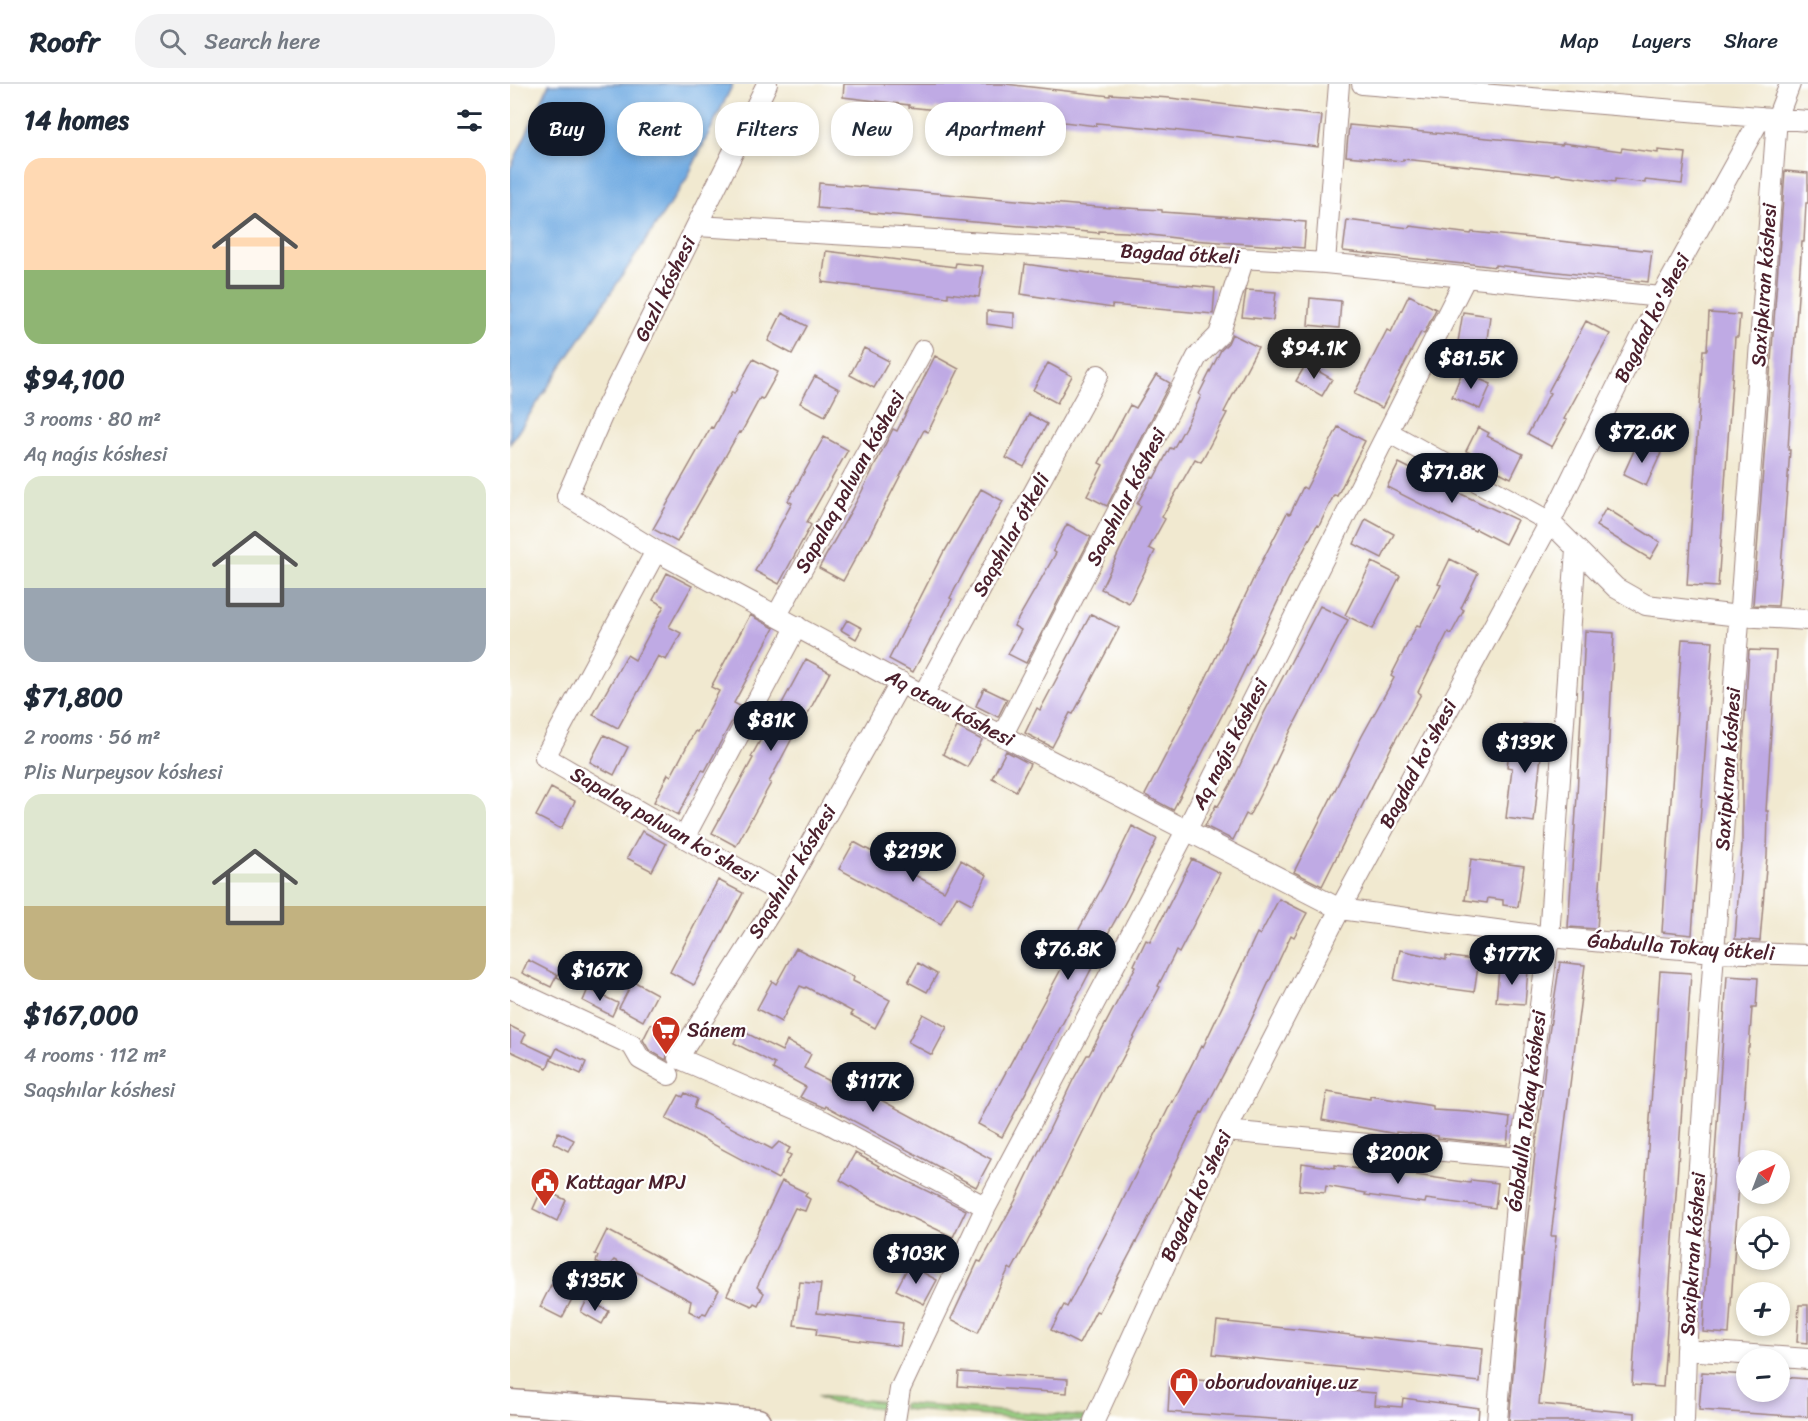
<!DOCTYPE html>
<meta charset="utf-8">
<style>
:root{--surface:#fff;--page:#f2f2f3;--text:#1f2937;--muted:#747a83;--line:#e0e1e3;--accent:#111827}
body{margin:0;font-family:Sriracha,sans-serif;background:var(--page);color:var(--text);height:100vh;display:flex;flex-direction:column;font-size:22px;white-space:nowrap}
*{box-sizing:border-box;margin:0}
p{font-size:20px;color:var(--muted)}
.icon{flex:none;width:33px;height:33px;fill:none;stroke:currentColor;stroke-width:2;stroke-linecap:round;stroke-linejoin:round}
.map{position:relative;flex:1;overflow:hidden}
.panel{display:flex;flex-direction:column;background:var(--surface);width:510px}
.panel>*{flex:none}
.banner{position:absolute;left:18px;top:18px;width:570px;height:54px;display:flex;gap:12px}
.needle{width:39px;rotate:42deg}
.controls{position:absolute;left:1226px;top:1066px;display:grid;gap:12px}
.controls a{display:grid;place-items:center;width:54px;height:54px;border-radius:50%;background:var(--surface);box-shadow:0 3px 9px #0003;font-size:30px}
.price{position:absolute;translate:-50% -51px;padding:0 14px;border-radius:21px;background:var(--accent);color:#fff;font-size:20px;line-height:39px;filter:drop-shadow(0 2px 3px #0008)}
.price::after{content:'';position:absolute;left:50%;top:36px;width:18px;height:14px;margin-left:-9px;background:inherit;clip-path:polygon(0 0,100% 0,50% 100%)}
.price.current{background:#222;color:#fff}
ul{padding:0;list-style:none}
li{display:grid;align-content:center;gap:12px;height:318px;padding:0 24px}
li span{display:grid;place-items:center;height:186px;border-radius:18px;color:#555}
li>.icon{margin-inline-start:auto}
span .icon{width:108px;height:108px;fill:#fffc;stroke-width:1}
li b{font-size:26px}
h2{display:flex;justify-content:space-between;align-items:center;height:72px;padding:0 24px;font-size:26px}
.chip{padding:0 21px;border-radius:24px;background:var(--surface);box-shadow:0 3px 9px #0003;font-size:21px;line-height:54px}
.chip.current{background:var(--accent);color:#fff}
header{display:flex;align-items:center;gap:36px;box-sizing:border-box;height:84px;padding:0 30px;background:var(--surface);border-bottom:2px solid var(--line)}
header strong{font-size:28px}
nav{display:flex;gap:33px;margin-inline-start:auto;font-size:21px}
.search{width:420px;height:54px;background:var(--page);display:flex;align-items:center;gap:15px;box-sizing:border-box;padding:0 21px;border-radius:24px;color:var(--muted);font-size:22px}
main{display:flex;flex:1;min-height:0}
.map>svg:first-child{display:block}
.green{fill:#9bd386;stroke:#727958;stroke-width:1.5}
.water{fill:#72ace2;stroke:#5e6686;stroke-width:1.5}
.building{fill:#bfaae4}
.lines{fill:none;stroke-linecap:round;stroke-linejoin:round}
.minor-casing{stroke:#9e847e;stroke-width:22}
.major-casing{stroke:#9e847e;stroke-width:27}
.minor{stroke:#fff;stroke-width:20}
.major{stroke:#fff;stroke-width:24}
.labels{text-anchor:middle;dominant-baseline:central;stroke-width:4.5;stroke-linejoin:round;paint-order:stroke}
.street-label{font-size:20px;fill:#4a1f2b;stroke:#fff}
.poi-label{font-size:20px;fill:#4a1f2b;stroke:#fff;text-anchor:start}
</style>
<header>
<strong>Roofr</strong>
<div class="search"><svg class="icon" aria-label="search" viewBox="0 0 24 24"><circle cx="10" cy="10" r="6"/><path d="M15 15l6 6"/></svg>Search here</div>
<nav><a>Map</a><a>Layers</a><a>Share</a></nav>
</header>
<main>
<section class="panel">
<h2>14 homes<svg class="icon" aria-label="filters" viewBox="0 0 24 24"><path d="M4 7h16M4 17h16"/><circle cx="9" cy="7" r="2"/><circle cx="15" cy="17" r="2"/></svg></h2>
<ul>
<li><span style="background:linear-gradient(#ffd9b3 60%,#8fb573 0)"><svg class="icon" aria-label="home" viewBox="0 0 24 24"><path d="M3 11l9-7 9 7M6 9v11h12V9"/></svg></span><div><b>$94,100</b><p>3 rooms · 80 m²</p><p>Aq naǵıs kóshesi</p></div></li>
<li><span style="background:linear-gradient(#dfe7d0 60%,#9aa5b1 0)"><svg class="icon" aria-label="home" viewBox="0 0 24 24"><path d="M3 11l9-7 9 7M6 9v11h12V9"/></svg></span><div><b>$71,800</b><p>2 rooms · 56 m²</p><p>Plis Nurpeysov kóshesi</p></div></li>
<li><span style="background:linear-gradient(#dfe7d0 60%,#c2b280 0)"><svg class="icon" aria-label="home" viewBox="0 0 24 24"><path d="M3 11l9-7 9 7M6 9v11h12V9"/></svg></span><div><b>$167,000</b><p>4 rooms · 112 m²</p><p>Saqshılar kóshesi</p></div></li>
</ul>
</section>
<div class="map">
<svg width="1298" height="1337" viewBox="0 0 1298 1337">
<rect width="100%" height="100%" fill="#fff"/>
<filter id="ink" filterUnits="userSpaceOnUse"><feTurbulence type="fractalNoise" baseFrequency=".0167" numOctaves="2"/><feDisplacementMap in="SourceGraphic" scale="12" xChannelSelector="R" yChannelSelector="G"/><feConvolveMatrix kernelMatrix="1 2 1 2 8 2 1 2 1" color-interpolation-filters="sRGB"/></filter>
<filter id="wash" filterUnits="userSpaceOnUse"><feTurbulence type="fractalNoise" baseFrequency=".008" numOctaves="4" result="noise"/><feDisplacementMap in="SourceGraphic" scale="24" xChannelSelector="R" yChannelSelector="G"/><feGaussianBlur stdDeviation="1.35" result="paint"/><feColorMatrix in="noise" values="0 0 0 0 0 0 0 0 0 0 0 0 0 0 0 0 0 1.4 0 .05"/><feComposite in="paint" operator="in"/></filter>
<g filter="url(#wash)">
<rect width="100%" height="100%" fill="#f1e9d0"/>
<path class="green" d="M 307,1312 L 375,1318 L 371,1324 L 322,1319 Z
M 393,1320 L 576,1333 L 573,1337 L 542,1337 L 393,1325 Z"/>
<path class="water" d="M 39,0 L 223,0 L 176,96 L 0,360 L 0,85 Z"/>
<g id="blocks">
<path class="building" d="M 334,0 L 495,0 L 600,12 L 600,10 L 660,14 L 812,32 L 808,63 L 653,45 L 587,39 L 586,42 L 464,27 L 426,24 L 426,26 L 399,23 L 399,21 L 333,13 Z
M 839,41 L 1052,61 L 1053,59 L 1111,67 L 1112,64 L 1148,69 L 1148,66 L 1176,69 L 1172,100 L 1135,96 L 1135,99 L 1105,95 L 1105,98 L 1046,90 L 1045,91 L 893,75 L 893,77 L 836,72 Z
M 1275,87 L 1298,89 L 1298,119 L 1296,119 L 1294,158 L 1292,158 L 1283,280 L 1278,366 L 1280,366 L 1268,522 L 1243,521 Z
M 309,99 L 599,124 L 599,123 L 652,126 L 652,128 L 796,138 L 794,164 L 682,156 L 616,148 L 589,147 L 589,149 L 307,124 Z
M 837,136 L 899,144 L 900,142 L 961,150 L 962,148 L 992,151 L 1142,167 L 1138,198 L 985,181 L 985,183 L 954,179 L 953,180 L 833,167 Z
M 316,167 L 445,183 L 446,179 L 473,182 L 469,213 L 438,209 L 438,213 L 312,198 Z
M 515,180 L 606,193 L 606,194 L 705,204 L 703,230 L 602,221 L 602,224 L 511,210 Z
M 736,206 L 766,208 L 763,236 L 732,233 Z
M 899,211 L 926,225 L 914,250 L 911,248 L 872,324 L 844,310 L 877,246 L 881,248 Z
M 800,214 L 831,217 L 829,244 L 798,241 Z
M 477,227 L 504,229 L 504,244 L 477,240 Z
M 953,228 L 980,232 L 976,263 L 948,258 Z
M 272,229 L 297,242 L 282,270 L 258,257 Z
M 1199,229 L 1230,231 L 1228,253 L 1225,253 L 1208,503 L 1177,501 L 1193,266 L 1197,266 Z
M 1076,237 L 1100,250 L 1054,335 L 1057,336 L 1042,363 L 1018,350 L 1040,309 L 1038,308 Z
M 722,250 L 748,263 L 714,328 L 717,329 L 691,378 L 685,375 L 652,433 L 655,435 L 639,464 L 645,467 L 619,519 L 591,505 L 631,422 L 627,420 L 642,393 L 644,394 L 660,364 L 663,365 L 677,340 L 691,312 L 689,310 L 711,266 L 718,259 Z
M 354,264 L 379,277 L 364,304 L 340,291 Z
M 425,272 L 449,285 L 418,348 L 414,346 L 357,456 L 356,455 L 333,497 L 309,484 L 351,409 L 383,345 L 387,347 Z
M 243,275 L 268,288 L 253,315 L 250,314 L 231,349 L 229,348 L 167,458 L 143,445 L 201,343 L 203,344 L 222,308 L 224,310 Z
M 538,279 L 562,292 L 547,319 L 523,306 Z
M 796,280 L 822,295 L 812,312 L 786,297 Z
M 952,288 L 981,300 L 970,325 L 942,313 Z
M 646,291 L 660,299 L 597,422 L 577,412 L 593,381 L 589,379 L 620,321 L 626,324 Z
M 305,292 L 329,305 L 315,332 L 290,319 Z
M 519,330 L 537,340 L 514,383 L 496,374 Z
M 828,343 L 855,357 L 827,412 L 824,411 L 809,442 L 807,441 L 778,496 L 722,612 L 663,726 L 635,711 L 695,596 L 747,487 L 777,429 L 780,430 L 793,403 L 796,405 Z
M 968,343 L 979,349 L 977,352 L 1013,370 L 1001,394 L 973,380 L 975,376 L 956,367 Z
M 314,353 L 338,366 L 297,438 L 301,441 L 269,500 L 245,487 L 282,419 L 278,417 Z
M 1128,358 L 1151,369 L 1136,402 L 1113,391 Z
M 889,379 L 949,409 L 1007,436 L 995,460 L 966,445 L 965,447 L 936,433 L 877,403 Z
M 471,405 L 493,417 L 440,514 L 442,515 L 403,588 L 379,575 L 434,467 L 435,467 Z
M 1096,424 L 1150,458 L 1140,475 L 1086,442 Z
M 856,435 L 884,450 L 872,474 L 844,460 Z
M 557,440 L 581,453 L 516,579 L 498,570 L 511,546 L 504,542 L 546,469 L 543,467 Z
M 940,475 L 968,489 L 951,524 L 954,526 L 941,550 L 938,548 L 908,608 L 911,610 L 882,662 L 812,802 L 784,788 L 852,652 L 884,594 L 881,592 L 907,541 L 910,542 L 931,501 L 928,500 Z
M 862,478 L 890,492 L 863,545 L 835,531 Z
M 157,489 L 182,502 L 159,543 L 171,549 L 156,576 L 148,572 L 108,644 L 83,631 L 117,571 L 125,576 L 154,522 L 143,516 Z
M 810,522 L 838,536 L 780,648 L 754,703 L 739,732 L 736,730 L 723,756 L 695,742 L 706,721 L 708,722 L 724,694 L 753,631 Z
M 581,530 L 609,544 L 563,630 L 560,629 L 542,663 L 515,649 L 527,624 L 530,626 Z
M 240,531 L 264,544 L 224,619 L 230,622 L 195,687 L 192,686 L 168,731 L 144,718 L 158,690 L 161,692 L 185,647 L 187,648 L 209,607 L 201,603 Z
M 337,536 L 352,544 L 346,555 L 331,546 Z
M 1075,547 L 1104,549 L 1096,716 L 1087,845 L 1058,843 L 1067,712 Z
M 1172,555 L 1203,557 L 1182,851 L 1152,848 Z
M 1239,566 L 1266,567 L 1256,727 L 1258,727 L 1257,772 L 1250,857 L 1225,855 L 1232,761 L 1232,681 Z
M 296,575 L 320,588 L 289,646 L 287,645 L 259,698 L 261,699 L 226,762 L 202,749 L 243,674 L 241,673 L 256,646 L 257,647 Z
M 474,604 L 497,615 L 488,633 L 466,622 Z
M 1013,640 L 1034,643 L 1024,738 L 996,734 L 1002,684 L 997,683 L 1000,661 L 1010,663 Z
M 447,643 L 472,656 L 457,683 L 433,670 Z
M 94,651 L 118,663 L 104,691 L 80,678 Z
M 496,667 L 520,680 L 506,707 L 482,694 Z
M 41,704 L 65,717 L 51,745 L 26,732 Z
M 622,742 L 647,755 L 617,815 L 585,873 L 587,874 L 572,903 L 492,1053 L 468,1040 L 549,889 L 564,859 L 562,858 L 594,800 Z
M 132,747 L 156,760 L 142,787 L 117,774 Z
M 344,758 L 434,807 L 451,776 L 477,791 L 462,820 L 447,812 L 431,840 L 329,785 Z
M 682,775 L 710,789 L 669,869 L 666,867 L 648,902 L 650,903 L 608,983 L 606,983 L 592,1009 L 535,1125 L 502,1186 L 499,1184 L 468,1249 L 441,1235 L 468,1177 L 471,1178 L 505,1117 L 563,996 L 577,971 L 579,971 L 626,882 L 624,881 L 636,856 L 640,858 Z
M 961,775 L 1014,782 L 1008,823 L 993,821 L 993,816 L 978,814 L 977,819 L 955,816 Z
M 208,796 L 233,809 L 184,901 L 160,888 Z
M 769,815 L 797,829 L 784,853 L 781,851 L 736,947 L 693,1029 L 691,1028 L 634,1143 L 589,1228 L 586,1227 L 569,1260 L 541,1246 L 554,1221 L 557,1223 L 604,1134 L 662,1017 L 663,1018 L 691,962 L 693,963 L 747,849 L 750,851 Z
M 286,864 L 344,893 L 343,897 L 380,916 L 365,944 L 341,931 L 343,928 L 296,903 L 295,904 L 290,902 L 271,938 L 247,925 L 262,897 L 266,900 Z
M 890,866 L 936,876 L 936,872 L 969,877 L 964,908 L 920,902 L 919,903 L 884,896 Z
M 18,876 L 47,891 L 41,903 L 12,889 Z
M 1050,878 L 1075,881 L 1041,1152 L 1046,1152 L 1029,1320 L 1125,1329 L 1125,1337 L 999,1337 L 1013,1174 L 1038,956 Z
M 408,879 L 427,890 L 417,908 L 398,898 Z
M 53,881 L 82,895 L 76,907 L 47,893 Z
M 989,884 L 1018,886 L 1015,920 L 986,918 Z
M 1150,887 L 1181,889 L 1153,1303 L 1122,1301 Z
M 1217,892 L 1248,894 L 1246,924 L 1242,924 L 1239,963 L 1238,963 L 1219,1250 L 1193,1248 Z
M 123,897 L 147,910 L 133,937 L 109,924 Z
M 78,905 L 108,919 L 102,932 L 73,917 Z
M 413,930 L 437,943 L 422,971 L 398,958 Z
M 141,940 L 167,953 L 158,968 L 156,976 L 139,966 L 133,956 Z
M 0,942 L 16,950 L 12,958 L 42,972 L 37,984 L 0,967 Z
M 230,946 L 272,967 L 277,957 L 301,970 L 294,984 L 343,1010 L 347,1003 L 481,1075 L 466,1103 L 316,1022 L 315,1024 L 290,1013 L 296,1003 L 263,985 L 265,980 L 224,959 Z
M 47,964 L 76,978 L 71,990 L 41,976 Z
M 817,1008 L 860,1015 L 860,1012 L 923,1022 L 923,1026 L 958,1028 L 1000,1034 L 997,1061 L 928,1054 L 928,1052 L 886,1048 L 886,1050 L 812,1036 Z
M 175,1009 L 187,1015 L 184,1024 L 262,1065 L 269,1058 L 280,1064 L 277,1069 L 281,1071 L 268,1095 L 156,1035 L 169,1011 L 173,1013 Z
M 48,1048 L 64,1056 L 58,1067 L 43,1059 Z
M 345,1069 L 369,1082 L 368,1083 L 456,1126 L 443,1153 L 360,1114 L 330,1096 Z
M 792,1079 L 825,1084 L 825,1081 L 859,1087 L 859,1084 L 960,1099 L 961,1096 L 988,1099 L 985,1124 L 916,1115 L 915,1119 L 855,1111 L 856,1109 L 816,1102 L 815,1109 L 789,1106 Z
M 272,1097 L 297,1109 L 295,1112 L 300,1115 L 295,1127 L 285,1124 L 247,1203 L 254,1209 L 248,1221 L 244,1219 L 242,1222 L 217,1211 Z
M 32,1105 L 56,1116 L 47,1137 L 23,1125 Z
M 97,1146 L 209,1206 L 196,1230 L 193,1229 L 190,1233 L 179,1227 L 181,1217 L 104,1176 L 97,1184 L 86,1178 L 88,1172 L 85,1170 Z
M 399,1181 L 427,1196 L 414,1220 L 386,1206 Z
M 290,1198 L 311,1200 L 307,1229 L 393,1239 L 390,1262 L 306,1251 L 307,1244 L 284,1241 Z
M 41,1201 L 63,1213 L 52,1234 L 30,1223 Z
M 77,1216 L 99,1227 L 92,1240 L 71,1228 Z
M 1289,1221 L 1298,1221 L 1298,1259 L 1287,1258 Z
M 707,1237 L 973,1265 L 970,1298 L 703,1270 Z
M 449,1288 L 558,1295 L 557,1309 L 448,1302 Z
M 1192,1288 L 1236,1291 L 1236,1308 L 1271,1308 L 1272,1293 L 1298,1295 L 1298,1333 L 1189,1326 Z
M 660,1294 L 866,1309 L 865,1321 L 892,1323 L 893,1314 L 969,1324 L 968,1337 L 790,1337 L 658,1328 Z"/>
</g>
</g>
<g filter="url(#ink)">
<use href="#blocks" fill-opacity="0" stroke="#9e847e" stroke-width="1.5"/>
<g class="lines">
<g class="minor-casing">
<path id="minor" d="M 257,0 L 92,332 L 57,412 L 146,467 L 413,611 L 830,825 L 1039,853 L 1204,868 L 1298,871
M 852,0 L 1298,37
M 187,142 L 815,179 L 1151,213
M 815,179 L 829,0
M 878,348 L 1040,438 L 1106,504 L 1136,521 L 1229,532 L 1298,536
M 146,467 L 35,673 L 272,810
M 267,531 L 413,266
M 391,598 L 272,810 L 168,974 L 314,1037 L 476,1123
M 413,611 L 588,291
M 492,652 L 687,273 L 709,251 L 734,174
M 175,752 L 287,542
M 0,904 L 122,961 L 130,975 L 159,991
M 716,1047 L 1010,1074
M 1176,1266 L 1298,1275
M 385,1337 L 390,1305 L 476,1123 L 676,747 L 956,193
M 584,1337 L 716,1047 L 830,825 L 1040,438 L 1151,213 L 1251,33
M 987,1337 L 1010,1074 L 1039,853 L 1066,465
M 1174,1337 L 1176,1266 L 1204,868 L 1267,34 L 1280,0"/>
</g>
<g class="major-casing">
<path id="major" d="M 0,1318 L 248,1337"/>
</g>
<use href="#minor" class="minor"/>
<use href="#major" class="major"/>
</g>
</g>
<defs>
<g id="supermarket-pin" transform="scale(1.5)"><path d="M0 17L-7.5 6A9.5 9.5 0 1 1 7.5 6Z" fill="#c8321e" stroke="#fff"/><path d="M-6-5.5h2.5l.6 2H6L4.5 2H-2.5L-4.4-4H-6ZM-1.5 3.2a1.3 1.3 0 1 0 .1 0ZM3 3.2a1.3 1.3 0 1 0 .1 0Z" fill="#fff"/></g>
<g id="civic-pin" transform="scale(1.5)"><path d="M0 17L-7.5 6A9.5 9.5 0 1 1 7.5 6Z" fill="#c8321e" stroke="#fff"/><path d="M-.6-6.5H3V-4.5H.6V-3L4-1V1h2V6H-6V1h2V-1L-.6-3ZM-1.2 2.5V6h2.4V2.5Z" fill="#fff"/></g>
<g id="shop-pin" transform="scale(1.5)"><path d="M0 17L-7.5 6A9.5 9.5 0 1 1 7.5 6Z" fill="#c8321e" stroke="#fff"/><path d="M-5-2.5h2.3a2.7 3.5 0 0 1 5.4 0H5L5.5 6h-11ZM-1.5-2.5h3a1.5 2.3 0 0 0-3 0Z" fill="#fff"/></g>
</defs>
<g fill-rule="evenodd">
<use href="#supermarket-pin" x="156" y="946"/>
<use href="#civic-pin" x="35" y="1098"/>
<use href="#shop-pin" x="674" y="1298"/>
</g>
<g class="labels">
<g class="street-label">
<text transform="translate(670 170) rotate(3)">Bagdad ótkeli</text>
<text transform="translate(1254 201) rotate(-86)">Saxipkıran kóshesi</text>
<text transform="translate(155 205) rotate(-64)">Gazlı kóshesi</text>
<text transform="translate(1142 234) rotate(-63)">Bagdad ko'shesi</text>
<text transform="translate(340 398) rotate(-61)">Sapalaq palwan kóshesi</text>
<text transform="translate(616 413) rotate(-63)">Saqshılar kóshesi</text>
<text transform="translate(501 451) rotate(-61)">Saqshılar ótkeli</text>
<text transform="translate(440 624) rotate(28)">Aq otaw kóshesi</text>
<text transform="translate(720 660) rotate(-63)">Aq naǵıs kóshesi</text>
<text transform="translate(908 680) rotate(-62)">Bagdad ko'shesi</text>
<text transform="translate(1218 685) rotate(-86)">Saxipkıran kóshesi</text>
<text transform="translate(154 741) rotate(30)">Sapalaq palwan ko'shesi</text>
<text transform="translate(282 788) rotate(-59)">Saqshılar kóshesi</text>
<text transform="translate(1171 863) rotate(4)">Ǵabdulla Tokay ótkeli</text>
<text transform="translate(1017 1027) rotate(-83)">Ǵabdulla Tokay kóshesi</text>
<text transform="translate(686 1112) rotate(-65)">Bagdad ko'shesi</text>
<text transform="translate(1183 1170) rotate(-86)">Saxipkıran kóshesi</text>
</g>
<g class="poi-label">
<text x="177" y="946">Sánem</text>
<text x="56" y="1098">Kattagar MPJ</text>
<text x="695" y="1298">oborudovaniye.uz</text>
</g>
</g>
</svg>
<div class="controls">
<a><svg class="needle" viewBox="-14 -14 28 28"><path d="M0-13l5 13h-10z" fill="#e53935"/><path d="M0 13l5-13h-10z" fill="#747a83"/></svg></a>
<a><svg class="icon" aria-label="locate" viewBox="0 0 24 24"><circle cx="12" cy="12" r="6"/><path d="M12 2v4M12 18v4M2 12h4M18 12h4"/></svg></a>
<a>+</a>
<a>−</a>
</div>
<b class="price current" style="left:804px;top:296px">$94.1K</b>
<b class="price" style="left:961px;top:306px">$81.5K</b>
<b class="price" style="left:1132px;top:380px">$72.6K</b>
<b class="price" style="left:942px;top:420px">$71.8K</b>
<b class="price" style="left:261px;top:668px">$81K</b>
<b class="price" style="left:1015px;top:690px">$139K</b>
<b class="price" style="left:403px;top:799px">$219K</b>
<b class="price" style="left:558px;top:897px">$76.8K</b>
<b class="price" style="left:1002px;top:902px">$177K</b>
<b class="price" style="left:90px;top:918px">$167K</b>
<b class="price" style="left:363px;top:1029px">$117K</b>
<b class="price" style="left:888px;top:1101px">$200K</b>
<b class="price" style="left:406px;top:1201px">$103K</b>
<b class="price" style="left:85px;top:1228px">$135K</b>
<div class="banner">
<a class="chip current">Buy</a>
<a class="chip">Rent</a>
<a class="chip">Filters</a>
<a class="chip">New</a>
<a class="chip">Apartment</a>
</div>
</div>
</main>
